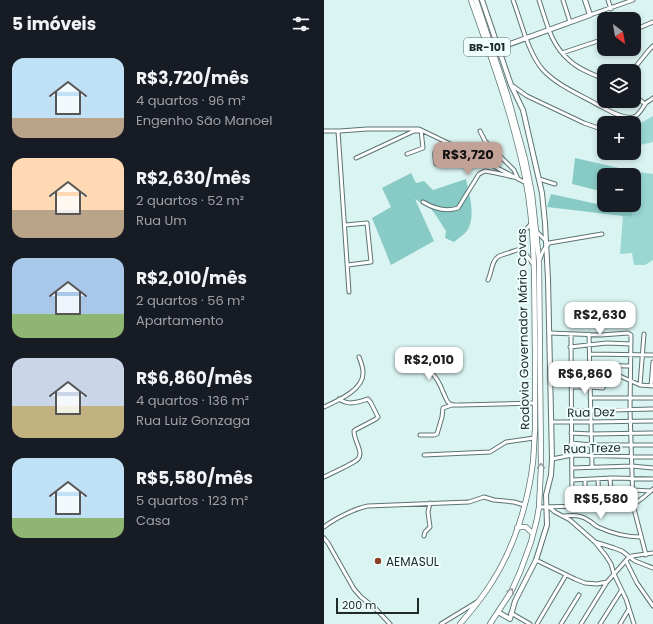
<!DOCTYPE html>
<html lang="pt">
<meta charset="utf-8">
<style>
:root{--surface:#171b24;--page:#20242c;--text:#f1f3f6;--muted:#9ea1a6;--accent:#c2a297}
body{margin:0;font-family:Poppins,sans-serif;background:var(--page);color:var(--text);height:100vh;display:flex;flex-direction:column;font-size:15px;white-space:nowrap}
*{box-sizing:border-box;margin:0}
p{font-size:13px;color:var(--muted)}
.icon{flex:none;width:22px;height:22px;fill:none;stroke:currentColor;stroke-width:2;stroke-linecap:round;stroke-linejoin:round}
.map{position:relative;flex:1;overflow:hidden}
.panel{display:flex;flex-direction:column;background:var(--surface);width:324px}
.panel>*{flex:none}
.needle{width:26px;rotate:149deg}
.tools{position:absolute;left:273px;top:12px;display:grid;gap:8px}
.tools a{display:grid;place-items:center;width:44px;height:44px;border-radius:8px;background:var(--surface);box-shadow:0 2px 6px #0003;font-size:20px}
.scale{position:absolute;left:12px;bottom:10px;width:83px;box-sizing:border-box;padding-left:4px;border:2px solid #202a2a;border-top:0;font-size:11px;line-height:14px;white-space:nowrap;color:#202a2a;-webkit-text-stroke:3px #effffe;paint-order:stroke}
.price{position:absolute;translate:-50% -34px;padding:0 9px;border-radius:8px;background:#fff;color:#222;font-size:13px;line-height:26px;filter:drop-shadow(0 1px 2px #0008)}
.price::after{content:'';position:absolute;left:50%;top:24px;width:12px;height:9px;margin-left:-6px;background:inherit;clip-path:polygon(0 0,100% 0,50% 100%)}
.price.active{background:var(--accent);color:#111}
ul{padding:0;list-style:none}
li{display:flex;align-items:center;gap:12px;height:100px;padding:0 12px}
li span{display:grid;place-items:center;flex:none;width:112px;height:80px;border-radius:12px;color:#555}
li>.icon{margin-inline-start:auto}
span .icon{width:48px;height:48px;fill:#fffc;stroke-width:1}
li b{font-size:17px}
h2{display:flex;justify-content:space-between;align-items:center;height:48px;padding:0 12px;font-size:17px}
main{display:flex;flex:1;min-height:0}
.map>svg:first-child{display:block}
.green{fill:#9ad7d3}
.forest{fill:#88cac6}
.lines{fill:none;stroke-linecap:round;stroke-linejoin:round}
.minor-casing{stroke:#5c7372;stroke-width:5}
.major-casing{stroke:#5c7372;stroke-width:6}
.highway-casing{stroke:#5c7372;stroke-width:6}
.minor{stroke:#fff;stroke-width:3}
.major{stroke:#fff;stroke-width:4}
.highway{stroke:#fff;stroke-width:4.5}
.oneway{stroke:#9b9f9f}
.poi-dot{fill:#894023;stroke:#effffe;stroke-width:1.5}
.labels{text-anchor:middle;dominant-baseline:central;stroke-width:4;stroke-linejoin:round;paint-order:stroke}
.shield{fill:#effffe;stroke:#5e6a6a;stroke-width:1}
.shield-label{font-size:11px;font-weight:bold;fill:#202a2a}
.street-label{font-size:12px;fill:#202a2a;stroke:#effffe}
.poi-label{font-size:12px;fill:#202a2a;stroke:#effffe;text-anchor:start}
</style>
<main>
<section class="panel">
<h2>5 imóveis<svg class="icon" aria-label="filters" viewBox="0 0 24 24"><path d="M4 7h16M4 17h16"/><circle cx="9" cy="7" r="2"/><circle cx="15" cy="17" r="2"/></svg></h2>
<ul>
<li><span style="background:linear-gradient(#bfe0f5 75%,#b9a48a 0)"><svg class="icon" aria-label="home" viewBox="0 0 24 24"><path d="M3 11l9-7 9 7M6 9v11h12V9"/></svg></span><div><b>R$3,720/mês</b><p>4 quartos · 96 m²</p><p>Engenho São Manoel</p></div></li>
<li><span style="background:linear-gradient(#ffd9b3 65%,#b9a48a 0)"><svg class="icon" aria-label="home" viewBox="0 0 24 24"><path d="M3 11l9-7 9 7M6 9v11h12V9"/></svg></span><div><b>R$2,630/mês</b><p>2 quartos · 52 m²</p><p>Rua Um</p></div></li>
<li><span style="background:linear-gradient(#a9c7e8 70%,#8fb573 0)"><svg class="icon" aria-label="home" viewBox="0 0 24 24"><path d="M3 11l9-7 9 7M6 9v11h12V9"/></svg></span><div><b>R$2,010/mês</b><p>2 quartos · 56 m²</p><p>Apartamento</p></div></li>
<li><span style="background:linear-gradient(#c9d6e8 60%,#c2b280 0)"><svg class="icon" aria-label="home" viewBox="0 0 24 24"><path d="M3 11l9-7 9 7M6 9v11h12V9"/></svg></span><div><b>R$6,860/mês</b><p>4 quartos · 136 m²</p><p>Rua Luiz Gonzaga</p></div></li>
<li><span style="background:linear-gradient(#bfe0f5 75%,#8fb573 0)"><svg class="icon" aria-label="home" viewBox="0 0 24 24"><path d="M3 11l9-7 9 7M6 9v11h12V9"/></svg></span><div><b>R$5,580/mês</b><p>5 quartos · 123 m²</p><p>Casa</p></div></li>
</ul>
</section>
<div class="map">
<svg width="329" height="624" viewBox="0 0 329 624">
<rect width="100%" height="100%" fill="#daf4f2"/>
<path class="green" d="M 329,116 L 329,142 L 316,145 L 310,142 L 310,127 Z
M 313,172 L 329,174 L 329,260 L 321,265 L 310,265 L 308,253 L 296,254 L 299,216 L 308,217 Z"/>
<path class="forest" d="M 251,158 L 313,172 L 310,200 L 310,175 L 280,175 L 280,205 L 310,205 L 308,217 L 223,207 L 227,194 L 273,204 L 276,191 L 248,184 Z
M 87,173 L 92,183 L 100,181 L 109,190 L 142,179 C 145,194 153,218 142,232 C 139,235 134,239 130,242 L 121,238 L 122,231 L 111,214 L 107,209 L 91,199 L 110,241 L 67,265 L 48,218 L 67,207 L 58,188 Z"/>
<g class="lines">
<g class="minor-casing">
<path id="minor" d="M 189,0 C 197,21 204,53 219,70 C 234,86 257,95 276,106 C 284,110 300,120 310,117 C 316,114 318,108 322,103 C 324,101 327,100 329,98
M 215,0 C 222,21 227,45 245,60 C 254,69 268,74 280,79
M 239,0 L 246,22
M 284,0 L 287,9
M 266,15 L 309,0
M 310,30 L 329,22
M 238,53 L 280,39
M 308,71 L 325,50 L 329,46
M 189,86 L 203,96 L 260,123 L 280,130
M 310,95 L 321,104
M 0,131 L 16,131 L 43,129 L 95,129 L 145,153 L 202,183
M 14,131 L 25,292
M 156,131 L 161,141 L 190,170 L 194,179
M 310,145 L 314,147
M 83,154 L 99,148 L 97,130
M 32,158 L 90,131 L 97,131
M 112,164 C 109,149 111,151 122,142
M 215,179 L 231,184
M 99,202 C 109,208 122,212 134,208 L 155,174 L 161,171 L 172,173 L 189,177
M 207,224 C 204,227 201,230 199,234 C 194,245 203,257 210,265
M 21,225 L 43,223 L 47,262 L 24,265
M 213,232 L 222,241
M 216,259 L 219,251 L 225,243 L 278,234
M 164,280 C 168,272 167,261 175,256 L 199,248
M 226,333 L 277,335 L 304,333 L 307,335 L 306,410 L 309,505 L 322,555
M 247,334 L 248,506
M 265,334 L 268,467
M 246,347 L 283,343 L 307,344
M 266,354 L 329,355
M 89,362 C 105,366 114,378 119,392 C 121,395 122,401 125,403 C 128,406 134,405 137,405 L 211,403
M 246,365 L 306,366
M 280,369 L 316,385 L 329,386
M 316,385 L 320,334
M 327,386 L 329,362
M 247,387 L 266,387 L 279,388 L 280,385 L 280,365
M 266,398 L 329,398
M 0,407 C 13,401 40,390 39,372 C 39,367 37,362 35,357
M 247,411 L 329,409
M 228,422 L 267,422 L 329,421
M 247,433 L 267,434 L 329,433
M 96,435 L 110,435 L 113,434 L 118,417 L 119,408 L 128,405
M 247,443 L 267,445 L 329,445
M 100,455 L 166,452 L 182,442 L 210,438
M 228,459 L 248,455 L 329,457
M 248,468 L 308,466 L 329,468
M 0,477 C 8,473 29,464 34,459 C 36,457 36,456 36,453 C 35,445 30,439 30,431 L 31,430 L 52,419 L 54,417 L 47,403 L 44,399 C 34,402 25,406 15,399
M 286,478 L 288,506
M 274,479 L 275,506
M 248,480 L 289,478 L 329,479
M 309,490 L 327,491
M 261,506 L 261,480
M 215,507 L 309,505 L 320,497 L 329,489
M 225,507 L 231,512 L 246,520 L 271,542 L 290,548 L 298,551 L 311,561 L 329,568
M 240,516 C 248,515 257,515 264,520 C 268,522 270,525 274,527 C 287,533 303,537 317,537
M 0,527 C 10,519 32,508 44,506 L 145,502 L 160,497 L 170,500 L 190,502 L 200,505
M 100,536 L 101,532 L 106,527 L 104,512 L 106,503
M 0,538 L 4,543 L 30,589 L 37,597 L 52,609 L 66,624
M 271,542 L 282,556 L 287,564 L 290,574 L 302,599 L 310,624
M 212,560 L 251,579 L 261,583 L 273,584 L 283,582
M 302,561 L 313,583 L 329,606
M 187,613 L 206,624
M 117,624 L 153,602
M 213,624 L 242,575
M 237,624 L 255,595
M 257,624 L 283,582 L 305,557 L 308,556 L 329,553
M 276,624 L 297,591
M 296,624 L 305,609"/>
</g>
<g class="major-casing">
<path id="major" d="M 158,0 L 187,85 L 199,110 L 218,193 L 221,223 L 224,279 L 228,459 L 227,475 L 222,495 L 223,525 L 212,560 L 191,601 L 186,619 L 174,612
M 175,48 L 266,15 L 261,0"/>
</g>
<g class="highway-casing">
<path id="highway" d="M 152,0 L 184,97 L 201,159 L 208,194 L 215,260 L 217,467 L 215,507 L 213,519 L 207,542 L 196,572 L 187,592 L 166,624
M 193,528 L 197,527 L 202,527 L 209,534
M 136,624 C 147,611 159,597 168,582 C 190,548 204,503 209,462 C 210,452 210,441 211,430 C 211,404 211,377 211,351 C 210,295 212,237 202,182 C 190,119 168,60 147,0"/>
</g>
<use href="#minor" class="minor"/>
<use href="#major" class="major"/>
<use href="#highway" class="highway"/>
</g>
<defs><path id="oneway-chevron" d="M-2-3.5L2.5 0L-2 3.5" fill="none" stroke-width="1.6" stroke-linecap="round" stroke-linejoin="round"/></defs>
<g class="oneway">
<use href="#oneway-chevron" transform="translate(217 466) rotate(-90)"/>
<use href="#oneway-chevron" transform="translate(187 591) rotate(-62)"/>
</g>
<circle class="poi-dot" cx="54" cy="561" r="4"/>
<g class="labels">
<rect class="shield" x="140" y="38" width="46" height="18" rx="3"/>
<g class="shield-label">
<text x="163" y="47">BR-101</text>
</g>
<g class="street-label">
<text transform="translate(199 329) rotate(-91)">Rodovia Governador Mário Covas</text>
<text transform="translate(267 412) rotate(-1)">Rua Dez</text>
<text transform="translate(268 448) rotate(-2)">Rua Treze</text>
</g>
<g class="poi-label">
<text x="62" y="561">AEMASUL</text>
</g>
</g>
</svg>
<div class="tools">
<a><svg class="needle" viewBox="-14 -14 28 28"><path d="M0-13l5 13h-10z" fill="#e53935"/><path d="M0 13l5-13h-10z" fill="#9ea1a6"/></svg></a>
<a><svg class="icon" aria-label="layers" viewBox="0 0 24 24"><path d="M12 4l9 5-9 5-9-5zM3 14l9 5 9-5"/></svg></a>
<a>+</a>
<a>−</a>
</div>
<div class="scale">200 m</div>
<b class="price active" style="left:144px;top:176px">R$3,720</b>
<b class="price" style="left:276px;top:336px">R$2,630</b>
<b class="price" style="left:105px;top:381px">R$2,010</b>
<b class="price" style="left:261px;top:395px">R$6,860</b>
<b class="price" style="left:277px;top:520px">R$5,580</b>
</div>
</main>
